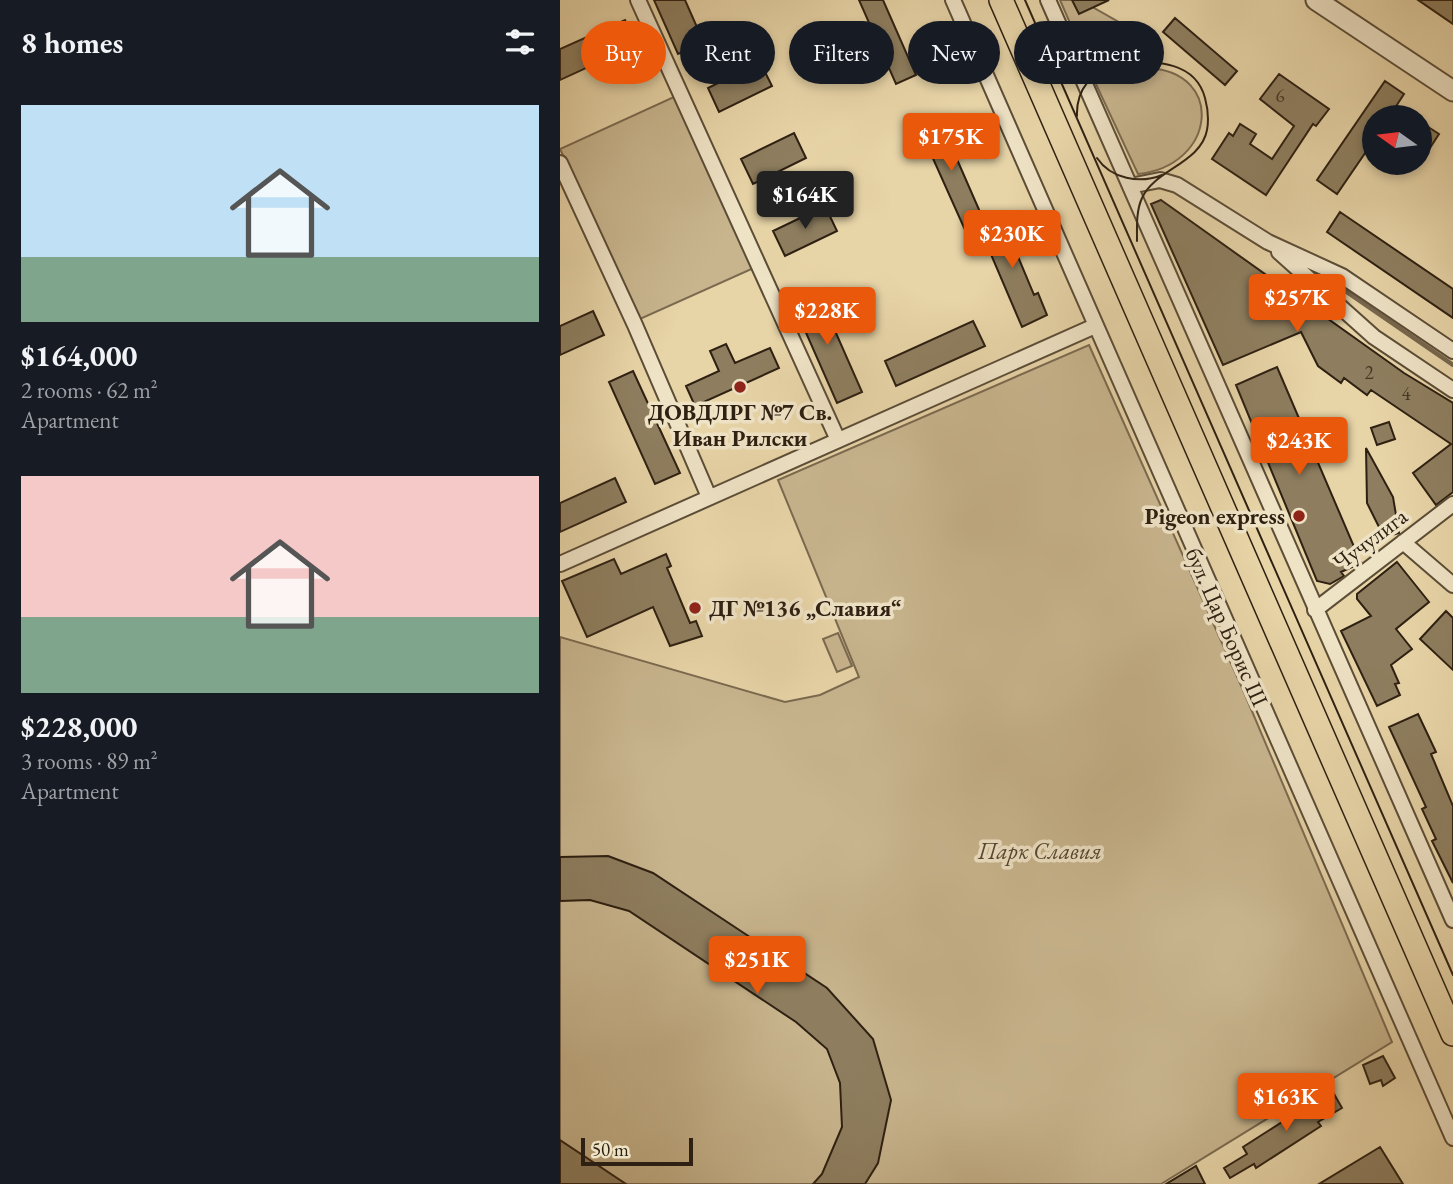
<!DOCTYPE html>
<meta charset="utf-8">
<style>
:root{--surface:#171b24;--page:#20242c;--text:#f1f3f6;--muted:#9ea1a6;--accent:#ea580c}
body{margin:0;font-family:"EB Garamond",serif;background:var(--page);color:var(--text);height:100vh;display:flex;flex-direction:column;font-size:26px;white-space:nowrap}
*{box-sizing:border-box;margin:0}
p{font-size:23px;color:var(--muted)}
.icon{flex:none;width:38px;height:38px;fill:none;stroke:currentColor;stroke-width:2;stroke-linecap:round;stroke-linejoin:round}
.map{position:relative;flex:1;overflow:hidden}
.side{display:flex;flex-direction:column;background:var(--surface);width:560px}
.side>*{flex:none}
.top-card{position:absolute;left:21px;top:21px;width:665px;height:63px;display:flex;gap:14px}
.needle{width:46px;rotate:284deg}
.tools{position:absolute;left:802px;top:105px;display:grid;gap:14px}
.tools a{display:grid;place-items:center;width:70px;height:70px;border-radius:50%;background:var(--surface);box-shadow:0 4px 10px #0003;font-size:35px}
.scale{position:absolute;left:21px;bottom:18px;width:112px;box-sizing:border-box;padding-left:7px;border:4px solid #2e2012;border-top:0;font-size:19px;line-height:24px;white-space:nowrap;color:#2e2012;-webkit-text-stroke:5px #efe3c6;paint-order:stroke}
.price{position:absolute;translate:-50% -60px;padding:0 16px;border-radius:7px;background:var(--accent);color:#fff;font-size:23px;line-height:46px;filter:drop-shadow(0 2px 4px #0008)}
.price::after{content:'';position:absolute;left:50%;top:42px;width:21px;height:16px;margin-left:-10px;background:inherit;clip-path:polygon(0 0,100% 0,50% 100%)}
.price.current{background:#222;color:#fff}
ul{padding:0;list-style:none}
li{display:grid;align-content:center;gap:14px;height:371px;padding:0 21px}
li span{display:grid;place-items:center;height:217px;border-radius:0px;color:#555}
li>.icon{margin-inline-start:auto}
span .icon{width:126px;height:126px;fill:#fffc;stroke-width:1}
li b{font-size:30px}
h2{display:flex;justify-content:space-between;align-items:center;height:84px;padding:0 21px;font-size:30px}
.tag{padding:0 24px;border-radius:32px;background:var(--surface);box-shadow:0 4px 10px #0003;font-size:24px;line-height:63px}
.tag.current{background:var(--accent);color:#fff}
main{display:flex;flex:1;min-height:0}
.map>svg:first-child{display:block}
.green{fill:#c8b58e;stroke:#7b6a50;stroke-width:2}
.lines{fill:none;stroke-linecap:round;stroke-linejoin:round}
.stream{stroke:#77674d;stroke-width:4.5}
.building{fill:#8e7e5f;stroke:#2e2012;stroke-width:2}
.minor-casing{stroke:#5c4d37;stroke-width:18}
.tertiary-casing{stroke:#5c4d37;stroke-width:23}
.primary-casing{stroke:#2e2012;stroke-width:26}
.minor{stroke:#efe3c6;stroke-width:14}
.tertiary{stroke:#efe3c6;stroke-width:19}
.primary{stroke:#e7d4a7;stroke-width:23}
.tram{stroke:#2e2012;stroke-width:2}
.poi-dot{fill:#8f2418;stroke:#efe3c6;stroke-width:2.5}
.labels{text-anchor:middle;dominant-baseline:central;stroke-width:7;stroke-linejoin:round;paint-order:stroke}
.number-label{font-size:19px;fill:#463825}
.poi-label{font-size:23px;font-weight:bold;fill:#2e2012;stroke:#efe3c6}
.street-label{font-size:23px;fill:#2e2012;stroke:#efe3c6}
.park-label{font-size:23px;font-style:italic;fill:#544531;stroke:#efe3c6}
</style>
<main>
<section class="side">
<h2>8 homes<svg class="icon" aria-label="filters" viewBox="0 0 24 24"><path d="M4 7h16M4 17h16"/><circle cx="9" cy="7" r="2"/><circle cx="15" cy="17" r="2"/></svg></h2>
<ul>
<li><span style="background:linear-gradient(#bfe0f5 70%,#7fa58c 0)"><svg class="icon" aria-label="home" viewBox="0 0 24 24"><path d="M3 11l9-7 9 7M6 9v11h12V9"/></svg></span><div><b>$164,000</b><p>2 rooms · 62 m²</p><p>Apartment</p></div></li>
<li><span style="background:linear-gradient(#f6c9c9 65%,#7fa58c 0)"><svg class="icon" aria-label="home" viewBox="0 0 24 24"><path d="M3 11l9-7 9 7M6 9v11h12V9"/></svg></span><div><b>$228,000</b><p>3 rooms · 89 m²</p><p>Apartment</p></div></li>
</ul>
</section>
<div class="map">
<svg width="893" height="1184" viewBox="0 0 893 1184">
<rect width="100%" height="100%" fill="#e7d4a7"/>
<filter id="stains"><feTurbulence type="fractalNoise" baseFrequency=".00286" numOctaves="4"/><feColorMatrix values="0 0 0 0 .2 0 0 0 0 .09 0 0 0 0 .02 0 0 0 .5 -.17"/></filter>
<radialGradient id="worn" r=".72"><stop offset=".6" stop-color="#630" stop-opacity="0"/><stop offset="1" stop-color="#630" stop-opacity=".3"/></radialGradient>
<path class="green" d="M 500,0 L 520,0 L 578,33 L 534,54 L 523,53 Z
M 588,68 C 666,72 656,166 578,174 L 534,80 L 549,71 Z
M 116,96 L 196,267 L 80,319 L 0,149 Z
M 529,345 L 683,690 L 832,1042 L 601,1184 L 0,1184 L 0,637 L 225,702 L 260,695 L 299,677 L 218,480 Z
M 278,633 L 292,666 L 277,672 L 263,639 Z"/>
<g class="lines">
<path class="stream" d="M 762,275 L 893,365"/>
</g>
<path class="building" d="M 94,0 L 125,0 L 144,43 L 118,54 Z
M 299,0 L 323,0 L 356,75 L 336,84 Z
M 512,0 L 549,0 L 519,14 Z
M 858,0 L 893,0 L 893,24 Z
M 615,18 L 677,71 L 665,85 L 603,32 Z
M 65,20 L 76,45 L 0,80 L 0,49 Z
M 200,62 L 212,86 L 159,112 L 148,88 Z
M 719,74 L 769,109 L 756,126 L 753,124 L 706,195 L 652,159 L 669,133 L 673,136 L 680,124 L 696,134 L 690,144 L 712,159 L 734,126 L 700,99 Z
M 825,81 L 844,94 L 829,117 L 814,117 L 814,140 L 777,194 L 757,180 Z
M 378,116 L 424,221 L 405,230 L 358,125 Z
M 859,121 L 879,134 L 866,154 L 859,149 Z
M 234,133 L 246,158 L 193,184 L 181,159 Z
M 601,200 L 844,373 L 893,403 L 893,492 L 876,505 L 853,473 L 891,444 L 811,390 L 807,395 L 784,378 L 781,383 L 758,366 L 741,332 L 663,365 L 591,204 Z
M 265,206 L 277,231 L 225,256 L 213,231 Z
M 780,212 L 893,289 L 893,318 L 767,232 Z
M 444,213 L 453,234 L 449,235 L 474,295 L 478,293 L 487,315 L 462,327 L 418,224 Z
M 257,290 L 302,392 L 277,403 L 232,301 Z
M 33,311 L 44,335 L 0,355 L 0,326 Z
M 413,321 L 425,346 L 336,386 L 325,361 Z
M 166,344 L 175,363 L 210,348 L 219,368 L 135,406 L 126,386 L 159,371 L 150,351 Z
M 717,367 L 801,563 L 781,572 L 784,576 L 770,584 L 757,581 L 676,385 Z
M 73,371 L 120,473 L 95,484 L 49,382 Z
M 829,422 L 835,439 L 817,445 L 811,428 Z
M 806,448 L 833,497 L 839,533 L 824,537 L 807,503 Z
M 55,478 L 66,502 L 0,532 L 0,503 Z
M 106,554 L 111,566 L 107,568 L 130,623 L 136,621 L 142,636 L 110,646 L 93,607 L 27,637 L 2,581 L 54,559 L 61,574 Z
M 837,562 L 869,602 L 836,629 L 852,649 L 831,665 L 839,683 L 835,684 L 840,695 L 817,706 L 781,631 L 811,616 L 797,599 L 797,594 Z
M 886,611 L 893,618 L 893,670 L 860,639 Z
M 858,714 L 876,752 L 871,754 L 893,806 L 893,883 L 872,841 L 876,839 L 862,809 L 866,807 L 829,727 Z
M 48,856 L 93,873 L 267,988 L 313,1039 L 331,1100 L 318,1163 L 305,1184 L 253,1184 L 262,1174 L 282,1127 L 280,1083 L 267,1049 L 236,1022 L 69,911 L 30,900 L 0,901 L 0,857 Z
M 823,1056 L 835,1078 L 823,1086 L 821,1080 L 810,1084 L 803,1065 Z
M 770,1087 L 782,1108 L 758,1122 L 761,1126 L 696,1168 L 694,1164 L 670,1178 L 664,1168 L 687,1154 L 683,1147 L 761,1097 L 758,1093 Z
M 0,1140 L 66,1184 L 0,1184 Z
M 820,1147 L 843,1184 L 759,1184 Z
M 636,1166 L 645,1184 L 606,1184 Z"/>
<g class="lines">
<g class="minor-casing">
<path id="minor" d="M 78,0 L 278,440
M 393,0 L 893,1138
M 488,0 L 893,920
M 0,163 L 75,325 L 149,497
M 570,186 L 600,180 L 617,185 L 708,242 L 782,276 L 893,351
M 719,252 L 814,337 L 893,390
M 843,542 L 893,585
M 0,564 L 535,326
M 755,610 L 893,504"/>
</g>
<g class="tertiary-casing">
<path id="tertiary" d="M 756,0 L 893,91"/>
</g>
<g class="primary-casing">
<path id="primary" d="M 441,0 L 893,1034"/>
</g>
<use href="#minor" class="minor"/>
<use href="#tertiary" class="tertiary"/>
<use href="#primary" class="primary"/>
<path class="tram" d="M 465,0 L 893,975
M 487,34 C 495,42 501,50 511,55 C 550,72 630,42 645,98 C 648,109 649,119 647,130 C 641,163 594,170 582,198 C 576,211 577,227 577,241
M 517,116 C 516,88 532,73 557,62
M 537,158 C 551,179 580,184 602,175"/>
</g>
<g class="poi-dot">
<circle cx="180" cy="387" r="7"/>
<circle cx="739" cy="516" r="7"/>
<circle cx="135" cy="608" r="7"/>
</g>
<g class="labels">
<g class="number-label">
<text x="720" y="95">6</text>
<text x="809" y="372">2</text>
<text x="846" y="393">4</text>
</g>
<g class="poi-label">
<text x="180" y="412">ДОВДЛРГ №7 Св.<tspan x="180" dy="26">Иван Рилски</tspan></text>
<text x="725" y="516" text-anchor="end">Pigeon express</text>
<text x="149" y="608" text-anchor="start">ДГ №136 „Славия“</text>
</g>
<g class="street-label">
<text transform="translate(810 539) rotate(-37)">Чучулига</text>
<text transform="translate(667 627) rotate(66)">бул. Цар Борис III</text>
</g>
<g class="park-label">
<text x="480" y="851">Парк Славия</text>
</g>
</g>
<rect width="100%" height="100%" filter="url(#stains)"/>
<rect width="100%" height="100%" fill="url(#worn)"/>
</svg>
<div class="tools">
<a><svg class="needle" viewBox="-14 -14 28 28"><path d="M0-13l5 13h-10z" fill="#e53935"/><path d="M0 13l5-13h-10z" fill="#9ea1a6"/></svg></a>
</div>
<div class="scale">50 m</div>
<b class="price" style="left:391px;top:173px">$175K</b>
<b class="price current" style="left:245px;top:231px">$164K</b>
<b class="price" style="left:452px;top:270px">$230K</b>
<b class="price" style="left:737px;top:334px">$257K</b>
<b class="price" style="left:267px;top:347px">$228K</b>
<b class="price" style="left:739px;top:477px">$243K</b>
<b class="price" style="left:197px;top:996px">$251K</b>
<b class="price" style="left:726px;top:1133px">$163K</b>
<div class="top-card">
<a class="tag current">Buy</a>
<a class="tag">Rent</a>
<a class="tag">Filters</a>
<a class="tag">New</a>
<a class="tag">Apartment</a>
</div>
</div>
</main>
